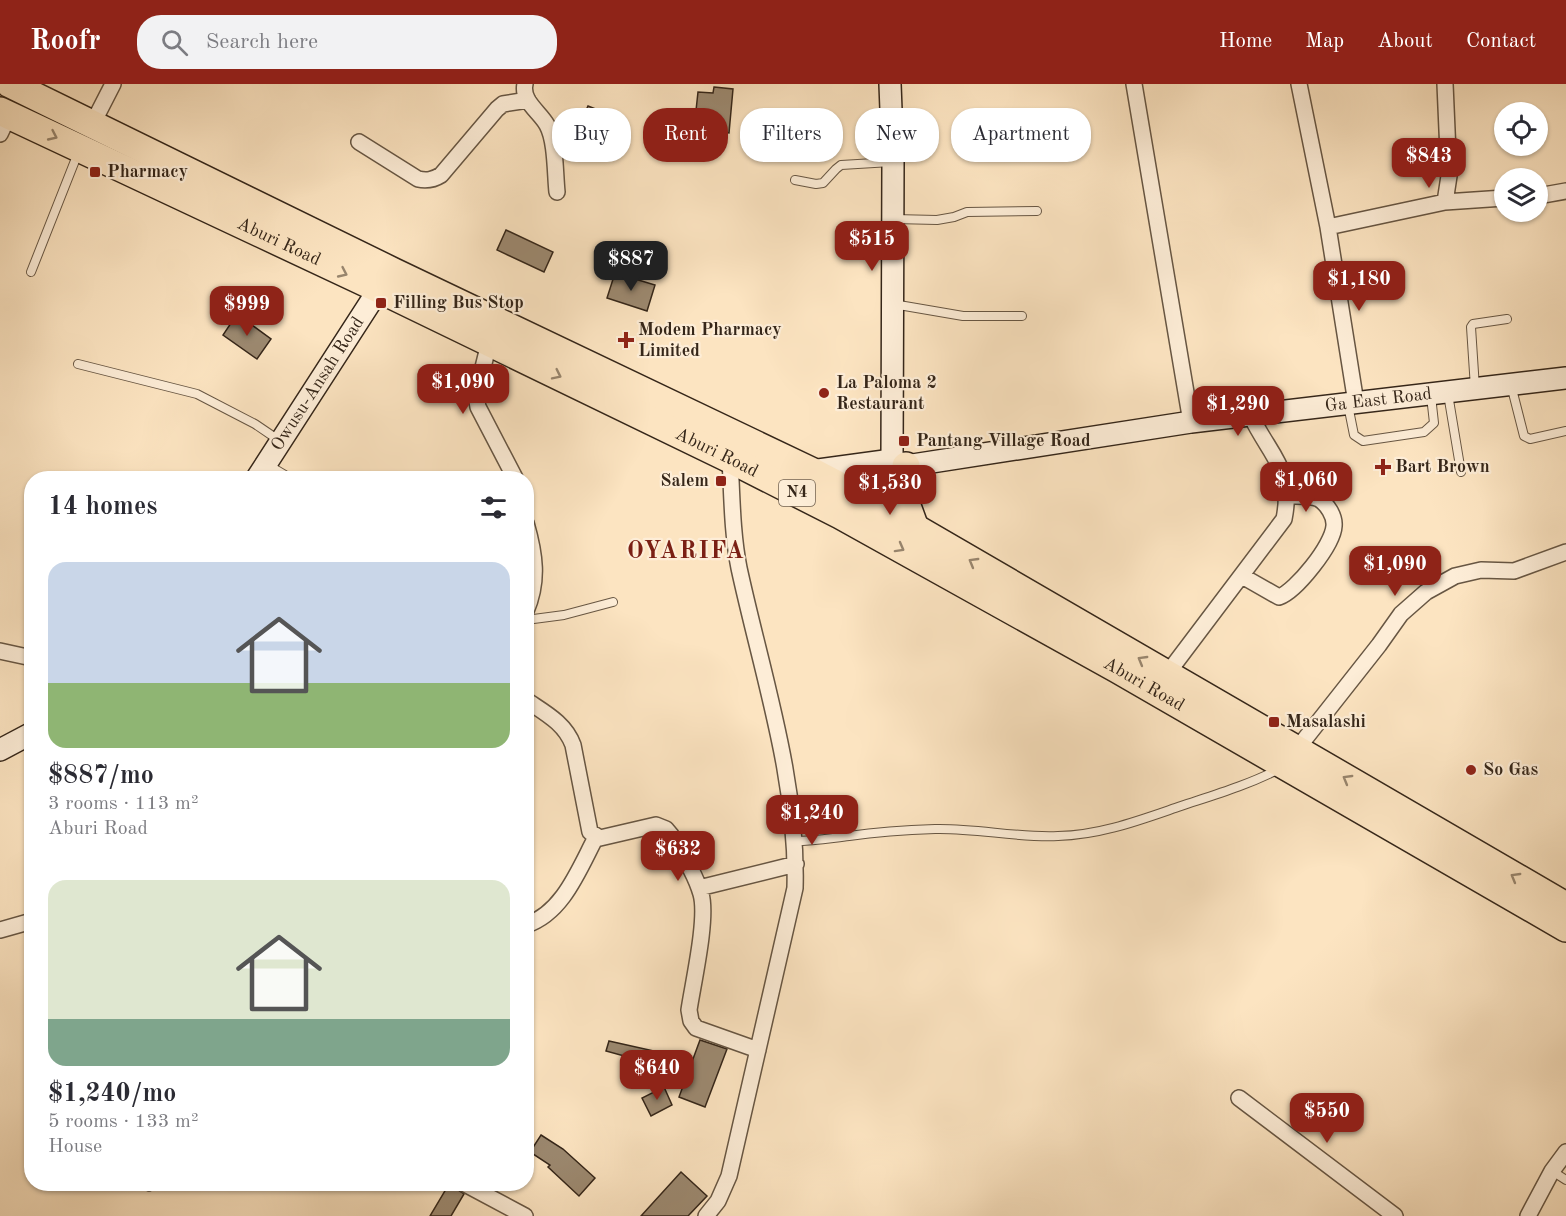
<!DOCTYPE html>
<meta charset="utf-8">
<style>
:root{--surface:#fff;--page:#f2f2f3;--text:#2b2b33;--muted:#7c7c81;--accent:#8f2418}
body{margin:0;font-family:"Old Standard TT",serif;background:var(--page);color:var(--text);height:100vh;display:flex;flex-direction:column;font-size:22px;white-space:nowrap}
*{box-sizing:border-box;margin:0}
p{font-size:20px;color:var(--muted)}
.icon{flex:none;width:33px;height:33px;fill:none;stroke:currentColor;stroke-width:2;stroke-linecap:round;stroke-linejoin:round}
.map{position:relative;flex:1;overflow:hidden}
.details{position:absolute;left:24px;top:387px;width:510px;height:720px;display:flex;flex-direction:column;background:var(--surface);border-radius:24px;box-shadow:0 2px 4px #0004}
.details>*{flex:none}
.top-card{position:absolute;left:552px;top:24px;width:570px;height:54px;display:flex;gap:12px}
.buttons{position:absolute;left:1494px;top:18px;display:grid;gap:12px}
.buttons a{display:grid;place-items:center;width:54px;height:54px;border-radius:50%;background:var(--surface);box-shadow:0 2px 4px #0004;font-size:30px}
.price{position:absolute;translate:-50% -51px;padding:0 14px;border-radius:12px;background:var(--accent);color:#fff;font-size:20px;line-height:39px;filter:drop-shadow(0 2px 3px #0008)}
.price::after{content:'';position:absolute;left:50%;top:36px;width:18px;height:14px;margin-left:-9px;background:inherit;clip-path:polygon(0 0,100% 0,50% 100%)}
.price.current{background:#222;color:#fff}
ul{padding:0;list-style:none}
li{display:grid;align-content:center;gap:12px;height:318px;padding:0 24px}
li span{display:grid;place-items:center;height:186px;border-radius:18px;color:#555}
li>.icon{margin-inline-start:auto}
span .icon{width:108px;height:108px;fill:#fffc;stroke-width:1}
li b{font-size:26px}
h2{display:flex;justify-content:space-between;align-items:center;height:72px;padding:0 24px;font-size:26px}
.chip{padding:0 21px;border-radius:24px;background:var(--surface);box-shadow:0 2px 4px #0004;font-size:21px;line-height:54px}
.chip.current{background:var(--accent);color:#fff}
header{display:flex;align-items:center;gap:36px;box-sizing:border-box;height:84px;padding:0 30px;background:var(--accent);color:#fff}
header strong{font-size:28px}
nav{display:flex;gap:33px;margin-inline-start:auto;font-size:21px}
.search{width:420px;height:54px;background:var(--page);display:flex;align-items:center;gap:15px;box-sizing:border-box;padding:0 21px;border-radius:24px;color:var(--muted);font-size:22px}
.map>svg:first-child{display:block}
.building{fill:#9c8970;stroke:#352619;stroke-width:1.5}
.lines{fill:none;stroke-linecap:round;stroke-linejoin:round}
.lane-casing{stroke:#675643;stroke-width:10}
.street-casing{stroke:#675643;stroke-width:18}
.secondary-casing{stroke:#352619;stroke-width:24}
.highway-casing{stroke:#352619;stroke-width:30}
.lane{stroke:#fdedd7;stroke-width:8}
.street{stroke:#fdedd7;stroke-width:15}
.secondary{stroke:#fdedd7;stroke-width:21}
.highway{stroke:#fce4c1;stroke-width:27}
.oneway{stroke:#98856d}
.poi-dot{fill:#8f2418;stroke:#fdedd7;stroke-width:2}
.labels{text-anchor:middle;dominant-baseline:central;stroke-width:4.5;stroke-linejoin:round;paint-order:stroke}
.shield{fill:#fdedd7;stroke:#716252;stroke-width:1.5}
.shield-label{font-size:16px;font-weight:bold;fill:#352619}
.poi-label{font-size:18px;font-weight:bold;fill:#352619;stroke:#fdedd7;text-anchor:start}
.street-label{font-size:18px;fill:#352619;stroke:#fdedd7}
.district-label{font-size:24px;font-weight:bold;letter-spacing:1.5px;fill:#7a1f14;stroke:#fdedd7}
</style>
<header>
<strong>Roofr</strong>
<div class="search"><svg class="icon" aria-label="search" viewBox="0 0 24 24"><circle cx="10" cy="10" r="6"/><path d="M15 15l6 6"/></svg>Search here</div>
<nav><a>Home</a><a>Map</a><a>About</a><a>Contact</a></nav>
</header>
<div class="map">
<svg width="1566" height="1132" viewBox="0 0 1566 1132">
<rect width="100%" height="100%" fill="#fce4c1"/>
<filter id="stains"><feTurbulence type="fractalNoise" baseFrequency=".00333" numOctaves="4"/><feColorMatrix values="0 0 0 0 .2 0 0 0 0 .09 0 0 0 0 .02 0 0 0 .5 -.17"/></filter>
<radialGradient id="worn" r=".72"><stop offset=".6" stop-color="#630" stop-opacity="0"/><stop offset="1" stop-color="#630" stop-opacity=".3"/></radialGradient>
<path class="building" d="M 714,3 L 733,5 L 729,49 L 694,45 L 698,8 L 713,9 Z
M 588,22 L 608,30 L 587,77 L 567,68 Z
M 506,146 L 553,168 L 544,188 L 497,166 Z
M 615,189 L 655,201 L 647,227 L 607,214 Z
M 237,230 L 271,255 L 257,275 L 223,251 Z
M 700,956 L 727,965 L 705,1023 L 679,1013 Z
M 609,957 L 654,967 L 647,997 L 624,992 L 628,973 L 606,967 Z
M 664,1003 L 672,1021 L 651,1032 L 642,1014 Z
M 541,1051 L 563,1065 L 595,1094 L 579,1112 L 548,1083 L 550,1081 L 530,1068 Z
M 681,1088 L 707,1112 L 688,1132 L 641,1132 Z
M 449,1100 L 464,1110 L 451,1132 L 430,1132 Z"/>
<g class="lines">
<g class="lane-casing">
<path id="lane" d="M 795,96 L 816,100 L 823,99 L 836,85 L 841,81 L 891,78
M 894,135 L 937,136 L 954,133 L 967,128 L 1037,127
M 31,188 L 78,69
M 893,220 L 963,232 L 1022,232
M 78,280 L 197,310 L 255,340 L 280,357
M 1511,301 L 1524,352 L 1530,355 L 1566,347
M 1475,304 L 1471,243 L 1473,240 L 1507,235
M 1448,310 L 1461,388
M 1348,321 L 1354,351 L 1363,357 L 1424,348 L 1434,339 L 1431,312
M 268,381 L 290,394
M 526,536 L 564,531 L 613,518
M 795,757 C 814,757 831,754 849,752 C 878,748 907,746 935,745 C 977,744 1017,754 1058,752 C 1101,751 1140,736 1181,722 C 1214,711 1248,701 1279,685
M 1552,1087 L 1566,1096
M 149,1103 L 152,1100"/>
</g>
<g class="street-casing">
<path id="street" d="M 525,0 C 521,17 540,28 547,41 C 556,57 555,90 557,108
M 1134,0 L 1191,338
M 1299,0 L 1328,143 L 1356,319
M 92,41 L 113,0
M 0,50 L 9,31
M 359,58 L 418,95 C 427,97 433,96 441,91 L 497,25 L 503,20 L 528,16
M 1538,112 L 1566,107
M 1445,118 L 1504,114
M 1328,143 L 1445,118 L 1449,92 L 1445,0
M 489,259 L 476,312 L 478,323 L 515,394
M 526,439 C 535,470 539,497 526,527
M 1242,492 L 1279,513 C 1296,507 1333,461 1334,442 C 1335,432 1327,420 1319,415 C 1311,411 1296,412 1287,412
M 0,567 L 32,574
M 1167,590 L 1284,435 C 1294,385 1270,372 1251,332
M 526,616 C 545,629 565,639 573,661 L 590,748 L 600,754 L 656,741 L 666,745 L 671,751 C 682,770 695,789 701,810 C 708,834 693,899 689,926 L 691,937 L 696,944 L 758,966
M 1297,665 L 1379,561 L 1401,530 L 1426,508 L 1455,492 L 1481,486 L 1514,487 L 1566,468
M 699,804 L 796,780
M 526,841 C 563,829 579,785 596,753
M 0,846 L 32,837
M 1239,1014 L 1395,1132
M 465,1100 L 525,1132
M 706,1132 L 718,1117 L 729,1092 L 795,804 C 798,695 762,590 739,484 C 732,449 732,411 730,375
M 1528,1132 L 1552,1087 L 1566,1068"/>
</g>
<g class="secondary-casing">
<g id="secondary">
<path d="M 890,0 L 893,78 L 892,376 L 893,389"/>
<path id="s1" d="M 811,387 L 892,376 L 906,382 L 1191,338 L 1566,294"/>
<path id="s2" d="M 257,394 L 379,205"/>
<path d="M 860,426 L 874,420 L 906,382"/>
<path d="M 0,666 L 32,649"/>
</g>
</g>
<g class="highway-casing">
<g id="highway">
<path d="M 10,0 L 394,188 L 811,387 L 874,420 L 1566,822"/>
<path id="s3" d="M 0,27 L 379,205 L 730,375 L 840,431 L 1117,585 L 1566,844"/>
<path d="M 906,382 L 907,422 L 915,444"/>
</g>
</g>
<use href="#lane" class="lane"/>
<use href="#street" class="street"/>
<use href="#secondary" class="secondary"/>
<use href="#highway" class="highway"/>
</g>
<defs><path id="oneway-chevron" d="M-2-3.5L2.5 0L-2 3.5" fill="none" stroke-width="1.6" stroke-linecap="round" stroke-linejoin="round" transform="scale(1.5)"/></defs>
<g class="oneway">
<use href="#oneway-chevron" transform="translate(53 52) rotate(25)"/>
<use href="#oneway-chevron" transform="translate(343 189) rotate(25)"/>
<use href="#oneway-chevron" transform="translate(557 291) rotate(26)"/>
<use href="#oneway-chevron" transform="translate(900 464) rotate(29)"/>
<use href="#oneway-chevron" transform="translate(973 478) rotate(-150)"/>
<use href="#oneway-chevron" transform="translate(1142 576) rotate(-150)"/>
<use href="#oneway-chevron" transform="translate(1347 695) rotate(-150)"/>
<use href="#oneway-chevron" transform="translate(1515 793) rotate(-150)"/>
</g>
<g class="poi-dot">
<rect x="89" y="82" width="12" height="12" rx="3"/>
<rect x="375" y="213" width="12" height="12" rx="3"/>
<path d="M623 247h6v6h6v6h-6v6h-6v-6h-6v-6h6z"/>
<circle cx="824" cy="309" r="6"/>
<rect x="898" y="351" width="12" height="12" rx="3"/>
<path d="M1380 374h6v6h6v6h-6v6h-6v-6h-6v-6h6z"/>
<rect x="715" y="391" width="12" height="12" rx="3"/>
<rect x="1268" y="632" width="12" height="12" rx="3"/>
<circle cx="1471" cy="686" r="6"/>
</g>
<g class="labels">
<rect class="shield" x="779" y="396" width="36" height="26" rx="4.5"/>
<g class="shield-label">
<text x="797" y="409">N4</text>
</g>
<g class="poi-label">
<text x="107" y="88">Pharmacy</text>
<text x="393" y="219">Filling Bus Stop</text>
<text x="638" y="246">Modem Pharmacy<tspan x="638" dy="21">Limited</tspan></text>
<text x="836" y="299">La Paloma 2<tspan x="836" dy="21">Restaurant</tspan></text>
<text x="916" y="357">Pantang Village Road</text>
<text x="1395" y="383">Bart Brown</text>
<text x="709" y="397" text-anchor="end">Salem</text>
<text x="1286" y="638">Masalashi</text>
<text x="1483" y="686">So Gas</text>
</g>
<g class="street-label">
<text stroke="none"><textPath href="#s3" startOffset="308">Aburi Road</textPath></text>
<text stroke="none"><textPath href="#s2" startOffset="112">Owusu-Ansah Road</textPath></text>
<text stroke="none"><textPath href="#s1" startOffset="574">Ga East Road</textPath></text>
<text stroke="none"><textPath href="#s3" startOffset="794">Aburi Road</textPath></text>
<text stroke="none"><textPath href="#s3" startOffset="1280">Aburi Road</textPath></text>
</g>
<g class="district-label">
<text x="686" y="468">OYARIFA</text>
</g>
</g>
<rect width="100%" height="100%" filter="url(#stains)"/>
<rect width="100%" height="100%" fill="url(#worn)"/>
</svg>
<div class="buttons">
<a><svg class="icon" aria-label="locate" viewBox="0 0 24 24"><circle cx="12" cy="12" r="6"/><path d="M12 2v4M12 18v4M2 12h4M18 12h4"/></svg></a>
<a><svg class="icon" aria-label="layers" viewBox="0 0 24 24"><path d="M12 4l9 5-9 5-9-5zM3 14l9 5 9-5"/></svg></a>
</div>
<b class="price" style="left:1429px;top:105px">$843</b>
<b class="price" style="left:872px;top:188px">$515</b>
<b class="price current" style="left:631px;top:208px">$887</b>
<b class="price" style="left:1359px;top:228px">$1,180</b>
<b class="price" style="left:247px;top:253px">$999</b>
<b class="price" style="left:463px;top:331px">$1,090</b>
<b class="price" style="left:1238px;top:353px">$1,290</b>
<b class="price" style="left:1306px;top:429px">$1,060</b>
<b class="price" style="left:890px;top:432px">$1,530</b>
<b class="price" style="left:1395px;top:513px">$1,090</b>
<b class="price" style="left:812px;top:762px">$1,240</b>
<b class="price" style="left:678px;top:798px">$632</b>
<b class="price" style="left:657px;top:1017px">$640</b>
<b class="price" style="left:1327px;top:1060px">$550</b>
<div class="top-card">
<a class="chip">Buy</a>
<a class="chip current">Rent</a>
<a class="chip">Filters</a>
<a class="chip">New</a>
<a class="chip">Apartment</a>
</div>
<section class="details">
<h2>14 homes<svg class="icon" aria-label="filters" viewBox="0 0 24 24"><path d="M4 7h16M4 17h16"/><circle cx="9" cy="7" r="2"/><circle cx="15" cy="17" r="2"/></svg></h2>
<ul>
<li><span style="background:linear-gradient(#c9d6e8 65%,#8fb573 0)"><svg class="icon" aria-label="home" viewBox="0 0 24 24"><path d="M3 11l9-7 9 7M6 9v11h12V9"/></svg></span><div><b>$887/mo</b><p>3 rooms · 113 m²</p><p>Aburi Road</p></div></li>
<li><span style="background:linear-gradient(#dfe7d0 75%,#7fa58c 0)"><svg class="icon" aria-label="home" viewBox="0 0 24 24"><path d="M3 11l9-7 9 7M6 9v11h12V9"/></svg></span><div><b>$1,240/mo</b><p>5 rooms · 133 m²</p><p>House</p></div></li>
</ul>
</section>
</div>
